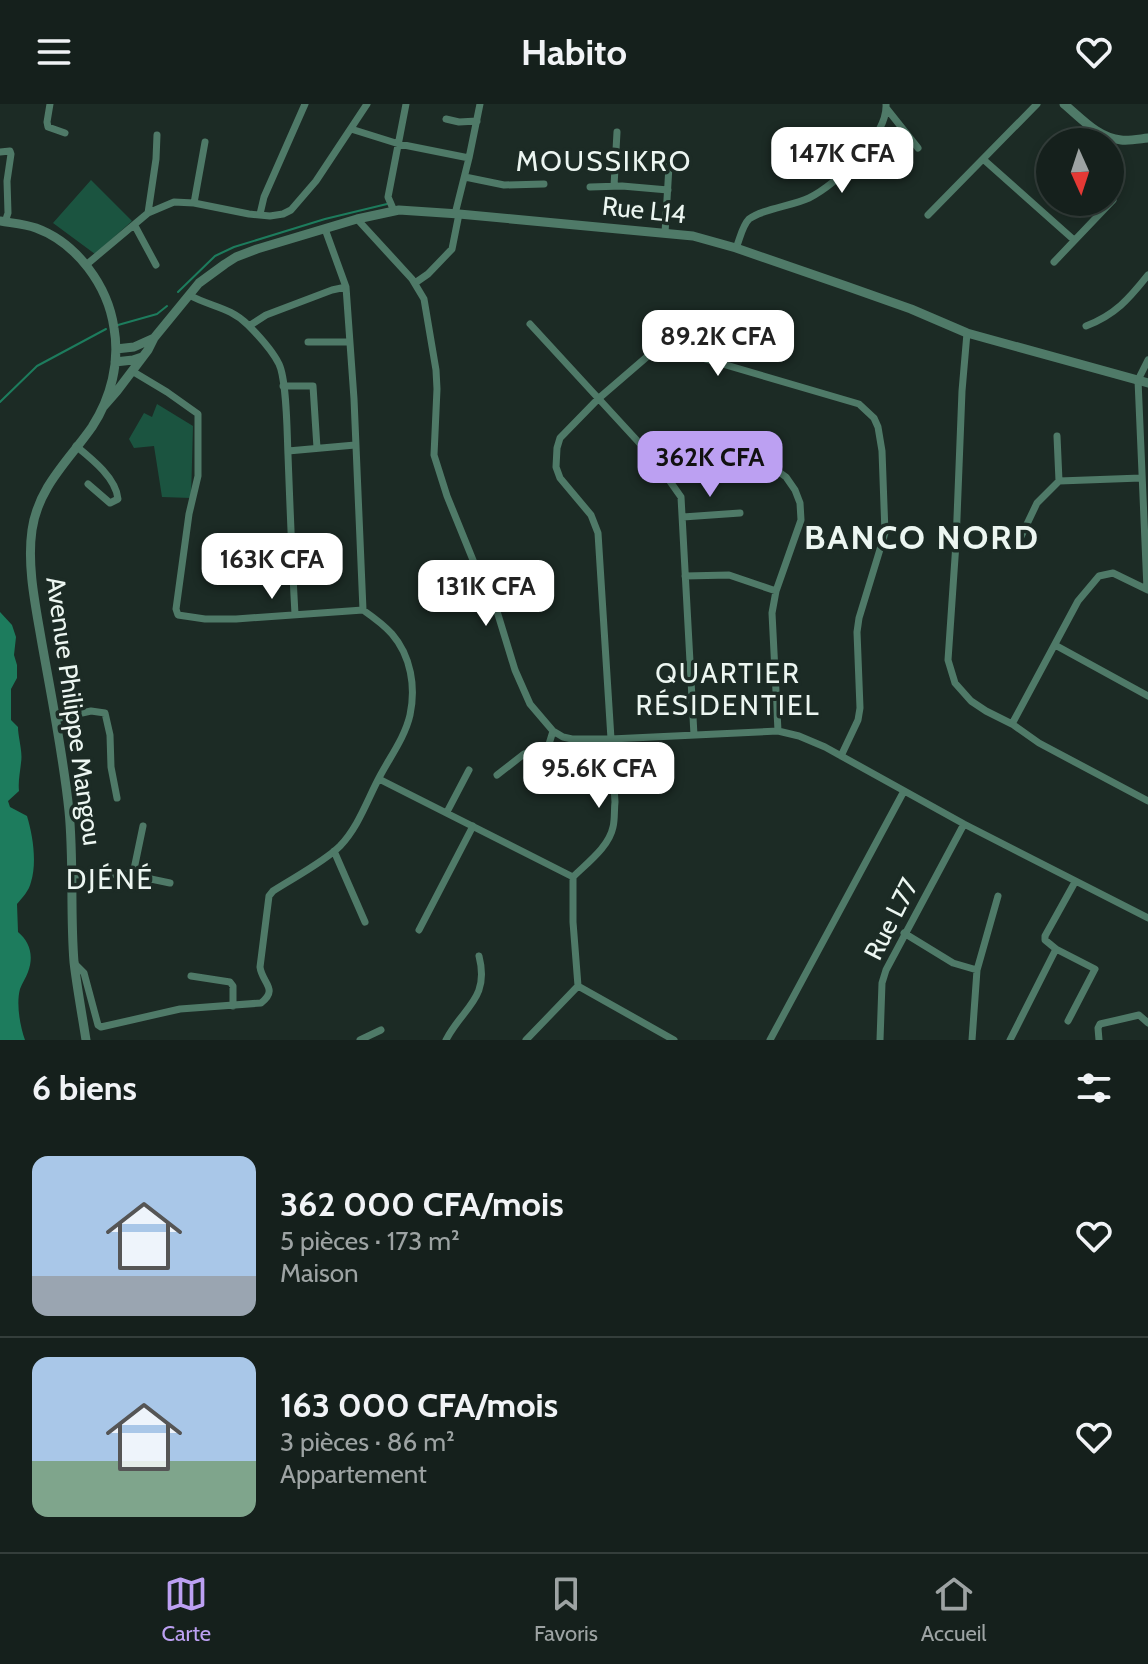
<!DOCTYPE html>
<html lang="fr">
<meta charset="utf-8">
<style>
:root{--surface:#15201c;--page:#222d29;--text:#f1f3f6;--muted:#9da3a3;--line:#343e3b;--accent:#bca0f2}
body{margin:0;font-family:Cabin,sans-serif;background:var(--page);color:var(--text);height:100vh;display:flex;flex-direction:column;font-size:30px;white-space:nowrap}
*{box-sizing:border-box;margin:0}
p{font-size:26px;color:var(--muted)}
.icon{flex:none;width:44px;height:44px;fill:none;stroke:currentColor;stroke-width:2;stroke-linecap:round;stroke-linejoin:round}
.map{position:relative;height:936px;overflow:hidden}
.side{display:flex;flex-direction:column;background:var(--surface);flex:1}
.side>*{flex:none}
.needle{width:52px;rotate:177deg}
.controls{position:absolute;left:1036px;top:24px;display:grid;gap:16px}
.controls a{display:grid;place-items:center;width:88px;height:88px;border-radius:50%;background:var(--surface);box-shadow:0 4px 12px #0003,0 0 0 2px var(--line);font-size:40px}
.price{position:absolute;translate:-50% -68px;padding:0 18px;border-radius:16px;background:#fff;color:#222;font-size:26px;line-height:52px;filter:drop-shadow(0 2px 4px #0008)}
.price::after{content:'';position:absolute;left:50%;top:48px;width:24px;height:18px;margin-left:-12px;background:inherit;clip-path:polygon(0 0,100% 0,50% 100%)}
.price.on{background:var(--accent);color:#111}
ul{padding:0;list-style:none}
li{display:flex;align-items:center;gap:24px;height:200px;padding:0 32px}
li+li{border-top:2px solid var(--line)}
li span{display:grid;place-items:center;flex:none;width:224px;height:160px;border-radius:16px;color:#555}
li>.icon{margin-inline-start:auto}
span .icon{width:96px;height:96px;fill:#fffc;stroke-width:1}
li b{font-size:34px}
h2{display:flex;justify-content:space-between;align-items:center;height:96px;padding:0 32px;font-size:34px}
header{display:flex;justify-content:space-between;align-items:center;height:104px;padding:0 32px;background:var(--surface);font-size:36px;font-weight:700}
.tab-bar{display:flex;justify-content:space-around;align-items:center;height:112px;border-top:2px solid var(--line);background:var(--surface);font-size:22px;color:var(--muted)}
.tab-bar a{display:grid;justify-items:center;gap:4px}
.tab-bar .on{color:var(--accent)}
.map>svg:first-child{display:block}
.grass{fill:#1b5440}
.water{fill:#1d7c5d}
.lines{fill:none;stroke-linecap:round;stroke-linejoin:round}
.stream{stroke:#1d7c5d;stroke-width:2}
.minor{stroke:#4f7a68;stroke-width:7}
.tertiary{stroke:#4f7a68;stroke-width:9}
.labels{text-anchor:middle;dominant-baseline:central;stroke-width:7;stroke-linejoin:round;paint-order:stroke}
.street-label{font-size:26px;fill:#ecf6f1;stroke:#1c2b25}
.neighbourhood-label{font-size:28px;letter-spacing:2px;fill:#ecf6f1;stroke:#1c2b25}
.district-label{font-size:34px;font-weight:bold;letter-spacing:2px;fill:#ecf6f1;stroke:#1c2b25}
</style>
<header><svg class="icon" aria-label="menu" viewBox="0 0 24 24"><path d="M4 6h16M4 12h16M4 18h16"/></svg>Habito<svg class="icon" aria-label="heart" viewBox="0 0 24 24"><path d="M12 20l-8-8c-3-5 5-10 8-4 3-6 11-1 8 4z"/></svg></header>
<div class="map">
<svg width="1148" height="936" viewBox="0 0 1148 936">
<rect width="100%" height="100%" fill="#1c2b25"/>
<path class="grass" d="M 91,76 L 132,117 L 95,150 L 53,119 Z
M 157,300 L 193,322 L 191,394 L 162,393 L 154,342 L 134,344 L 129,335 L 144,309 L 152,313 Z"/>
<path class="water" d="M 0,508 L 12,521 L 16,533 L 14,551 L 17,561 L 17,574 L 11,585 L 11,616 L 18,623 C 18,634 23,647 21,659 C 20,669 18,677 19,687 L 8,697 L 10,703 L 27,712 C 33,732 37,758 31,778 C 29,787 22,794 17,800 L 18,828 C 30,838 34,852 28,868 C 26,874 22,879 20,885 C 16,900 20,922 25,936 L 0,936 Z"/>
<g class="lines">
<path class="stream" d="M 178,188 L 215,152 L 234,143 L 325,115 L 387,100
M 118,221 L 157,210 L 167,202
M 0,298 L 37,262 L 106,225"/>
<path class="minor" d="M 50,0 L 47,18 L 48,23 L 65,29
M 887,5 L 918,44
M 446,15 L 459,18 L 477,17
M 351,25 L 399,40 L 469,54 L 455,110
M 0,48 L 10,47 L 11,50 L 7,77 L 8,109 L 5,118
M 469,54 L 480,0
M 983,55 L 1074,136
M 465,73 L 504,81 L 544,80
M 614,82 L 617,28
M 590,83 L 622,82 L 668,86
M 194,99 L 249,110 L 270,112 L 283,110 L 291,106 L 316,77 L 367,0
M 394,107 L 388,93 L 406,0
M 148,109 L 156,55 L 157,31
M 260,110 L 264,93 L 305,0
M 928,111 L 1037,0
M 357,115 L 412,175 L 424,195 L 436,266 L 437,285 L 434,351 L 447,392 L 475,461 L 496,504 L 515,566 L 530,600 L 553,627 L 563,633 L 572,635 L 611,635 L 778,627 L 799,632 L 825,643 L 964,720 L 1148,814
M 135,122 L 156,161
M 325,125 L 346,183 L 354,295 L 363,506
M 665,129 L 669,62
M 736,144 C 740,135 742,122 749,115 C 762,105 792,102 809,94 C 836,81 888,32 886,0
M 1054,158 L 1113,96
M 86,161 L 148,109 L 174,98 L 194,99 L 205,38
M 415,179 L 428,170 L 452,145 L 459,110
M 189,191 C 211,203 230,203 248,221 C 259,232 272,246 279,260 C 287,277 287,330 288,351 C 290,404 292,457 295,510
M 530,220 L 655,356 L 681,393 L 694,631
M 249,222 L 266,211 L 332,186 L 346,183
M 1086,222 C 1115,211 1129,195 1148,171
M 967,229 L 962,287 L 956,439 L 948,556 L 955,579 L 971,597 L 986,607 L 1012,620 L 1039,639 L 1148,697
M 308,238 L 350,238
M 283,282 L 313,282 L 317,344
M 1057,332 L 1059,377
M 76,342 C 92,355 116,374 118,395 L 110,399 L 88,380
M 288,347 L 355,341
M 655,356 L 684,340 L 710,341 L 772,363 L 786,373 L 795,386 L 800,399 L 801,416 L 776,487 L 772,509 L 778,627
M 683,413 L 740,409
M 1017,441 L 1037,399 L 1059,377 L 1141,374
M 685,472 L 729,471 L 776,487
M 1147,485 L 1138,276 L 1148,256
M 1055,541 L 1148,592
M 55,615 L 91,607 L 105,609 L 110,631 L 111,663 L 117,694
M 1012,620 L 1078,497 L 1099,472 L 1113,469 L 1148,486
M 497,671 L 524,650 L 549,640 L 553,627
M 379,675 L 573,773
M 447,708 L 469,666
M 334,747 L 365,818
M 133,770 L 143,722
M 72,771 L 127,770 L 170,779
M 419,826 L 473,722
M 904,829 L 953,859 L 977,866 L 998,792
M 1056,845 L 1095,865 L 1068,917
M 75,860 L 84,869 L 98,921 L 101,923 L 180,905 L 261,899 C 279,885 262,879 260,863 L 269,792 L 273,787 C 293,774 324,758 340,742 C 359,722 367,696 380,672 C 390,653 405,633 410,611 C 416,583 411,552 392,530 C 384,521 373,513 363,506 L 236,515 L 205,515 L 178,511 L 176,505 L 189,410 L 198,372 L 198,310 L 167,288 L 132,267
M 191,872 L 230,878 L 233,882 L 233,902
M 578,882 L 674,936
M 360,936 L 381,926
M 446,936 C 463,903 490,895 479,852
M 526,936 L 578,882 L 573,818 L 573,773 C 587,759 609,743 613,723 C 615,715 614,706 615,698 L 598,429 L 591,411 L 560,374 L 556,363 L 557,344 L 560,334 L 598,295 L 656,245 L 668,244 L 859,300 L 874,314 L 878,323 L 882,347 L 885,429 L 859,514 L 857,528 L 860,604 L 858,616 L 841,652
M 770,936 L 904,687
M 880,936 L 882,879 L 886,866 L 964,720
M 972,936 L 977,866
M 1010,936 L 1056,845 L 1045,836 L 1045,832 L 1075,778
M 1099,936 L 1098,924 L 1100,920 L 1139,911 L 1148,919"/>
<path class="tertiary" d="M 1064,0 C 1081,14 1098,34 1121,36 C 1129,37 1139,35 1148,34
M 0,117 C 11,119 25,120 36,124 C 77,139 108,182 114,224 C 120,258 111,294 92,323 C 69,356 38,383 32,426 C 27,461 35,499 41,534 C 51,591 63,649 69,707 C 74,757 70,808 74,858 C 77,884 82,910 86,936
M 116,245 L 134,243 L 154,234
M 115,258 L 133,256 L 142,253
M 103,303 L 117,287 L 148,246 L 154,234 L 199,179 L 225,160 L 236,153 L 257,145 L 357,115 L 399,106 L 459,110 L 693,132 L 736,144 L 846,182 L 911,205 L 967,229 L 1148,279"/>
</g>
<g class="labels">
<g class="street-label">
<text transform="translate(644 106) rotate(6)">Rue L14</text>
<text transform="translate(74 607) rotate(82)">Avenue Philippe Mangou</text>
<text transform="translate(891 815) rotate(-63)">Rue L77</text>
</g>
<g class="neighbourhood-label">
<text x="604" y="57">MOUSSIKRO</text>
<text x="728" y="569">QUARTIER<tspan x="728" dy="32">RÉSIDENTIEL</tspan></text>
<text x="110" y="775">DJÉNÉ</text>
</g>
<g class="district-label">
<text x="922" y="433">BANCO NORD</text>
</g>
</g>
</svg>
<div class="controls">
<a><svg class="needle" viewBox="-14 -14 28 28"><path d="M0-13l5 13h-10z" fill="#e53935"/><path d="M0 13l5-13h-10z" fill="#9da3a3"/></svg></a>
</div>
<b class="price" style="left:842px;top:91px">147K CFA</b>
<b class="price" style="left:718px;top:274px">89.2K CFA</b>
<b class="price on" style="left:710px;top:395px">362K CFA</b>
<b class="price" style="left:272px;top:497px">163K CFA</b>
<b class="price" style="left:486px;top:524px">131K CFA</b>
<b class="price" style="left:599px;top:706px">95.6K CFA</b>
</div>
<section class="side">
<h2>6 biens<svg class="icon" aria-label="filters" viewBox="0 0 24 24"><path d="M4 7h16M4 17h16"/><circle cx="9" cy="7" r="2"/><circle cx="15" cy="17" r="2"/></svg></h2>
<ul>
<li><span style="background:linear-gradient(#a9c7e8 75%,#9aa5b1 0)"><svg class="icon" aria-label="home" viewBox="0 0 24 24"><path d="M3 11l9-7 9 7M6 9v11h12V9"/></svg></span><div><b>362 000 CFA/mois</b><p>5 pièces · 173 m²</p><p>Maison</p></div><svg class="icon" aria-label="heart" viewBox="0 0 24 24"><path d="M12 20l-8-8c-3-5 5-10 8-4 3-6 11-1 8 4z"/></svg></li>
<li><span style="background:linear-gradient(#a9c7e8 65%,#7fa58c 0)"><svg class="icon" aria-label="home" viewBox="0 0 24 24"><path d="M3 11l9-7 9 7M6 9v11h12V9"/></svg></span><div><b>163 000 CFA/mois</b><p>3 pièces · 86 m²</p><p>Appartement</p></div><svg class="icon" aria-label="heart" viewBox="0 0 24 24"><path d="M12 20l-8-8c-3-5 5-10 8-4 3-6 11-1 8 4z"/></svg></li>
</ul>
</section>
<nav class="tab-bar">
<a class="on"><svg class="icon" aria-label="map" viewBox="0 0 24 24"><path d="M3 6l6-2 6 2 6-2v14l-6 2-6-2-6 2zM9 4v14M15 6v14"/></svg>Carte</a>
<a><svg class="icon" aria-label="saved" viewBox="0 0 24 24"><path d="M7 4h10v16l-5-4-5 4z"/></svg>Favoris</a>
<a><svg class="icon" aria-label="home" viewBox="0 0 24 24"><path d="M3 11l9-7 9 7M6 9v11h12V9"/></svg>Accueil</a>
</nav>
